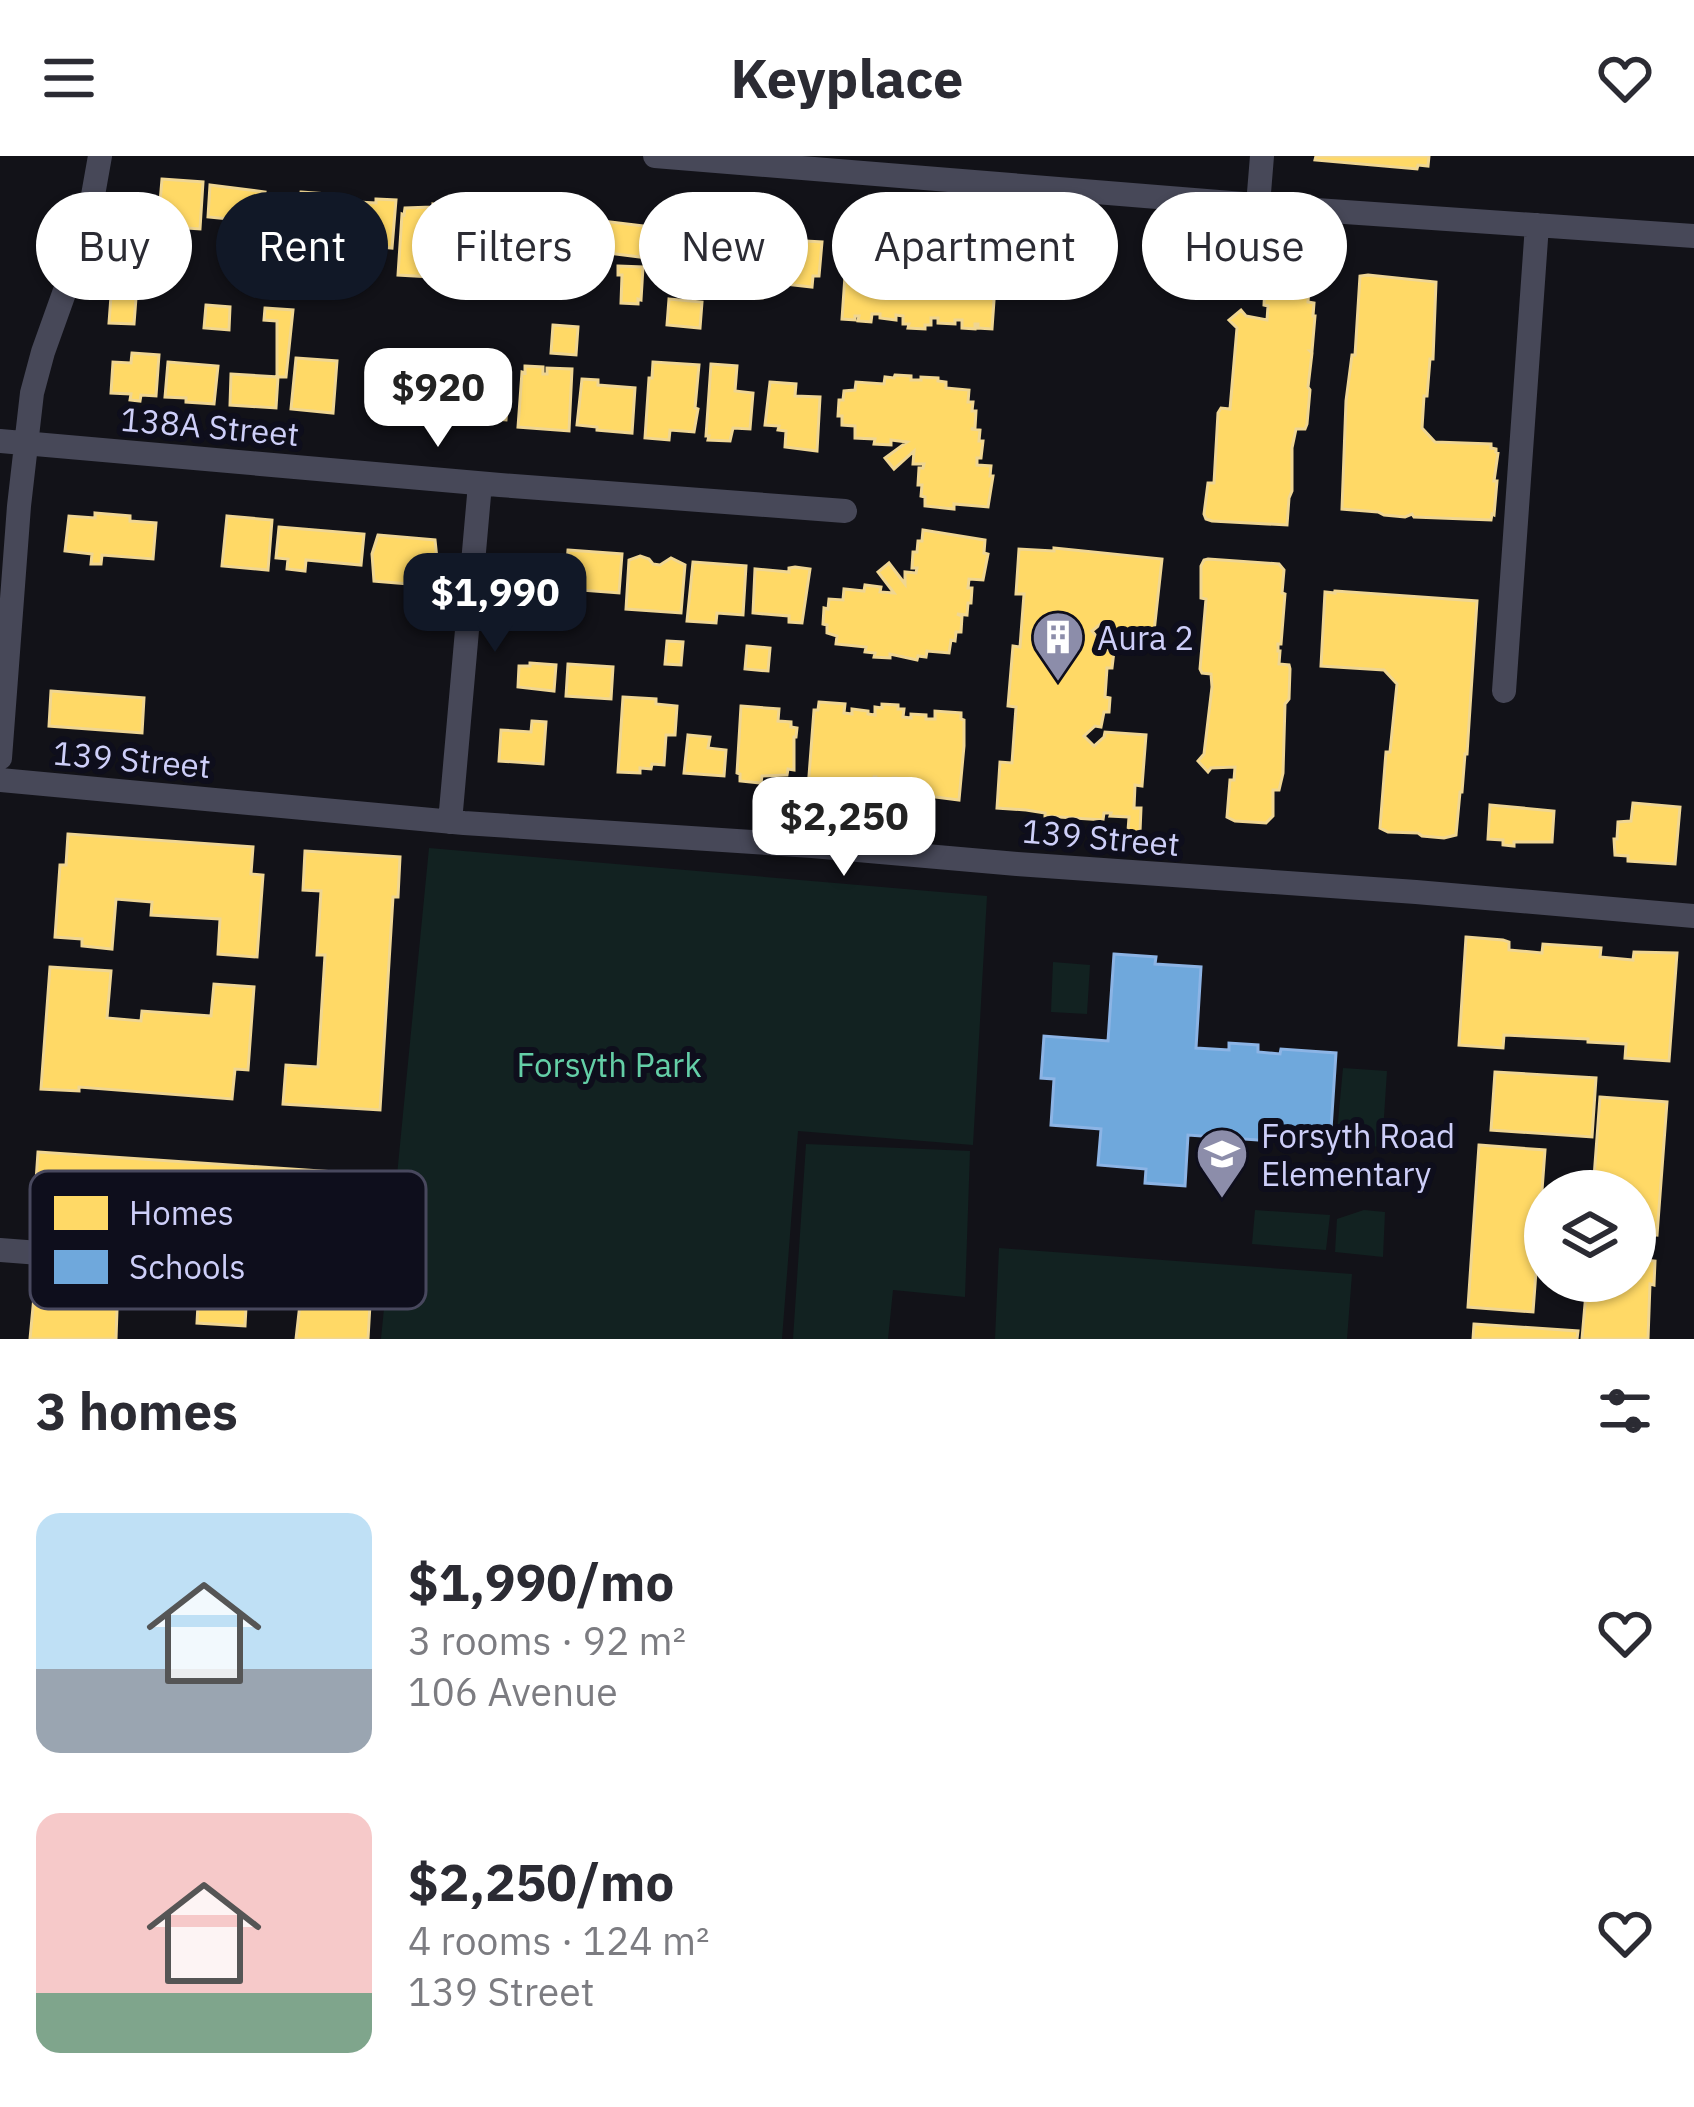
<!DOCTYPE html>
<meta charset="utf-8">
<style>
:root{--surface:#fff;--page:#f7f7f7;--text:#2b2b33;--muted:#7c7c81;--accent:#111827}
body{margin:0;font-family:"IBM Plex Sans",sans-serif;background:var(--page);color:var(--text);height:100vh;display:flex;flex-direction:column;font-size:45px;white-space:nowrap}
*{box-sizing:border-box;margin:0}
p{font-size:39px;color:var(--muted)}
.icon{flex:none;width:66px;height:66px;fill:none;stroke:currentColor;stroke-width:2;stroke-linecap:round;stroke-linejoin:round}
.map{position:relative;height:1183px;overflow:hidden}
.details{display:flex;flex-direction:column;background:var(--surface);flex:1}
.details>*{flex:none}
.top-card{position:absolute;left:36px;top:36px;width:1623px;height:108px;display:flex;gap:24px}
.tools{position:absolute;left:1524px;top:1014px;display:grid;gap:24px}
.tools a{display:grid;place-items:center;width:132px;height:132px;border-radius:50%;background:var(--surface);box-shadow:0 3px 9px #0004;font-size:60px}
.price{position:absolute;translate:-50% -102px;padding:0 27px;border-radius:24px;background:#fff;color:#222;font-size:39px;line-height:78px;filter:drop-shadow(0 3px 6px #0008)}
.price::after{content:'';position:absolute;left:50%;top:72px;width:36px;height:27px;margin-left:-18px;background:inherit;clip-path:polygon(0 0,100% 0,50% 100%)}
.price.on{background:var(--accent);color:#fff}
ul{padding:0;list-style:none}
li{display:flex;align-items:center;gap:36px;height:300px;padding:0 36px}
li span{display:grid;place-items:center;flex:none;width:336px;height:240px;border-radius:24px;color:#555}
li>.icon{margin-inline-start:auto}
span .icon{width:144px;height:144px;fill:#fffc;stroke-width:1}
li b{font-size:51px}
h2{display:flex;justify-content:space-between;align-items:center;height:144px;padding:0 36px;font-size:51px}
.tag{padding:0 42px;border-radius:54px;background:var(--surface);box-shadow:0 3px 9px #0004;font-size:42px;line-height:108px}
.tag.on{background:var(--accent);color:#fff}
header{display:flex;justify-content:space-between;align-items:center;height:156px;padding:0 36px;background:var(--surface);font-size:54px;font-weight:700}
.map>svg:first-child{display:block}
.green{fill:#122221}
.homes{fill:#ffd966;stroke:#f0d692;stroke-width:3}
.schools{fill:#6fa8dc;stroke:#8cb4e5;stroke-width:3}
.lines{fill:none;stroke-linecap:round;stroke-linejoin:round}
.minor{stroke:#474858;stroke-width:24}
.labels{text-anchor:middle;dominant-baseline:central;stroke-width:12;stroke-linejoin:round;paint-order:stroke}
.street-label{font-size:33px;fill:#cecff9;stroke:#0e0e1c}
.poi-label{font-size:33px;fill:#cecff9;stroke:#0e0e1c;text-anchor:start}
.park-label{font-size:33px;fill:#64cfa7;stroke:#0e0e1c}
.key{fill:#0e0e1c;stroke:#48485e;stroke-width:3}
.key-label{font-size:33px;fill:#cecff9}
</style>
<header><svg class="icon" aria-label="menu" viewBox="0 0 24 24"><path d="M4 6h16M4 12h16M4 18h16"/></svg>Keyplace<svg class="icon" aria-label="heart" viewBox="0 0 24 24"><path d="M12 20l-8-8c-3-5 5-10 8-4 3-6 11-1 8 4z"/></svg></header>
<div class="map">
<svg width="1694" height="1183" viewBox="0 0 1694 1183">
<rect width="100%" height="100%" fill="#121218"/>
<path class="green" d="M 429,692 L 987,740 L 973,989 L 798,975 L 782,1183 L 381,1183 Z
M 1053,806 L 1090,809 L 1087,858 L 1051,856 Z
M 1343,912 L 1387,915 L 1382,991 L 1336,987 Z
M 806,988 L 970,995 L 965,1141 L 893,1134 L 888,1183 L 793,1183 Z
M 1255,1054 L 1330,1059 L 1326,1094 L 1252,1088 Z
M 1364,1054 L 1385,1056 L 1383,1101 L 1335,1096 L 1337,1063 Z
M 999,1092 L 1352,1118 L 1347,1183 L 995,1183 Z"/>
<path class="homes" d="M 1316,0 L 1429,0 L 1428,10 L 1418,9 L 1417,13 L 1315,4 Z
M 162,23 L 203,26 L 200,73 L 158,70 Z
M 210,29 L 265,36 L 260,69 L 249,68 L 250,58 L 248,65 L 208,61 Z
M 301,36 L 327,38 L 321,91 L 289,88 L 290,83 L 277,82 L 278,69 L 272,69 L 273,62 L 268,62 L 269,53 L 274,54 L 275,45 L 300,47 Z
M 376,43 L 396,44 L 392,92 L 370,90 L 369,97 L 354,96 L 355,85 L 338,84 L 341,45 L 376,47 Z
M 433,48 L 456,50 L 455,73 L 451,73 L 448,122 L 398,119 L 402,58 L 404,59 L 405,52 L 433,51 Z
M 500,53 L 521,54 L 517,88 L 500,86 L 500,92 L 490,92 L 490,87 L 485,86 L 487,57 L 499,58 Z
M 548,59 L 579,62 L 578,75 L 582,75 L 579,101 L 568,100 L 567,109 L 544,107 Z
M 594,64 L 644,70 L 640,101 L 600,96 L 600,92 L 591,91 Z
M 662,67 L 674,68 L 673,75 L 692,77 L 687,113 L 675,112 L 677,101 L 666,103 L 666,100 L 659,99 Z
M 142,74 L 168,76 L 168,87 L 174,87 L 171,123 L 138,121 Z
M 916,74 L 930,75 L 930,99 L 932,99 L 933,91 L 944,91 L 945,88 L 961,90 L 961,93 L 965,93 L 966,87 L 998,88 L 992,173 L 978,172 L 978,168 L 975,168 L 975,173 L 962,172 L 962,164 L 955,164 L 955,168 L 938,167 L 938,162 L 931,162 L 931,169 L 925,169 L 925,173 L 908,172 L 909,168 L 903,168 L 903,160 L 896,159 L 896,164 L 880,162 L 880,158 L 872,158 L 871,166 L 858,165 L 859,160 L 855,160 L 855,164 L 842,163 L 848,77 L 880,81 L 879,87 L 884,87 L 884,84 L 901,85 L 900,88 L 911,89 L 911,98 L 914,98 Z
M 787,84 L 822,86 L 819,120 L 813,120 L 812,131 L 784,128 L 785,116 L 772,115 L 774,89 L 786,90 Z
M 463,95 L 479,96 L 477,120 L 462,119 Z
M 716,95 L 744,97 L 744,102 L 765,103 L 762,142 L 739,141 L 740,129 L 714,127 Z
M 618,110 L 643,111 L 641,144 L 638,143 L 638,148 L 621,147 L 622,119 L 618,119 Z
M 1270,111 L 1297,112 L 1310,116 L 1308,146 L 1314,147 L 1313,160 L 1315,160 L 1312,195 L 1310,195 L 1312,197 L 1308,231 L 1310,234 L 1307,268 L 1305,273 L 1296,273 L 1292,292 L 1292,335 L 1289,342 L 1287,369 L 1212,365 L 1206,363 L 1204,358 L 1208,327 L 1214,327 L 1218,257 L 1221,252 L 1230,253 L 1237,172 L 1229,164 L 1241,154 L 1246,160 L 1267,164 L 1268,150 L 1264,149 L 1266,113 Z
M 1368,119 L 1436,126 L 1433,203 L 1430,203 L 1427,240 L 1424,240 L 1422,272 L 1435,286 L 1491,288 L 1491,292 L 1496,293 L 1496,296 L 1498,297 L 1494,325 L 1497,325 L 1494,359 L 1492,358 L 1491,364 L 1414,361 L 1412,358 L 1405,361 L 1384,359 L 1378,356 L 1342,353 L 1346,245 L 1352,199 L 1355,199 L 1360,120 Z
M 116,135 L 131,136 L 131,141 L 136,142 L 134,168 L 109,167 L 111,140 L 116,140 Z
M 669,143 L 702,146 L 700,172 L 667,169 Z
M 206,149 L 230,151 L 229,174 L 204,172 Z
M 265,152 L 293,154 L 286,221 L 277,221 L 277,165 L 264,164 Z
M 553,169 L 578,171 L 576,199 L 551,197 Z
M 132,197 L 159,199 L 156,240 L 141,239 L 140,245 L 130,244 L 131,238 L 111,237 L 113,206 L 131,207 Z
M 296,202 L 337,205 L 333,257 L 291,253 Z
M 168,206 L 218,210 L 214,248 L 186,246 L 186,242 L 165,241 Z
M 653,206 L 699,209 L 695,252 L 698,253 L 694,276 L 670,274 L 669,284 L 645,282 L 649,222 L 652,222 Z
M 463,207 L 476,208 L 476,215 L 510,218 L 506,264 L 480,262 L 480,267 L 458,265 Z
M 711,208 L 737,210 L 735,235 L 753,237 L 750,273 L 733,272 L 730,285 L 708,284 L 709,280 L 706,280 Z
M 525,210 L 543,211 L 543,218 L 547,218 L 547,212 L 572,213 L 569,275 L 518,271 L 522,216 L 525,217 Z
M 420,216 L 447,218 L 444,265 L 390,261 L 392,228 L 419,230 Z
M 231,218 L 278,221 L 276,252 L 230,249 Z
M 895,219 L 911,220 L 911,224 L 921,224 L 921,221 L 938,222 L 938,225 L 946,226 L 946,232 L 969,234 L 968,246 L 973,246 L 972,255 L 976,255 L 975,272 L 971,273 L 980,274 L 979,285 L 983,285 L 981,302 L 977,302 L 977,309 L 991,310 L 990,320 L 993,320 L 988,351 L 954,348 L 954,353 L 925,350 L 925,341 L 921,340 L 922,329 L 918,329 L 919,312 L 923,312 L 924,308 L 913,308 L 914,295 L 894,313 L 885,302 L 907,286 L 891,284 L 891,289 L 874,288 L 875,283 L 855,282 L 855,270 L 842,269 L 842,260 L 838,260 L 839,244 L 843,244 L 844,235 L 855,234 L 856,226 L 884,228 L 885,221 L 894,222 Z
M 582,223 L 598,224 L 598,229 L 635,232 L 632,277 L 597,274 L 597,271 L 577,269 Z
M 770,226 L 796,228 L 795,240 L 820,241 L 817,295 L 785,291 L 786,275 L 778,274 L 779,270 L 765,269 Z
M 95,357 L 130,360 L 130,365 L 156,367 L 153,403 L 102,399 L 101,408 L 91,408 L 92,398 L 65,395 L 69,360 L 95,362 Z
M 227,360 L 272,364 L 268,414 L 222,410 Z
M 279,371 L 364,378 L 361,409 L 306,404 L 305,415 L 287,413 L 288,403 L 276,402 Z
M 923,374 L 985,384 L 984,397 L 988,398 L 983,424 L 969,423 L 968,432 L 972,432 L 971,447 L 968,447 L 967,459 L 957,458 L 962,460 L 961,476 L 956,476 L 955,485 L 951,484 L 949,497 L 927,495 L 926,501 L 918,500 L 917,504 L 890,498 L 890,502 L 874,501 L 875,497 L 865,496 L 866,491 L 836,488 L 837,480 L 827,477 L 827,469 L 823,468 L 824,452 L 828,453 L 829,443 L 843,444 L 844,433 L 864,435 L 865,429 L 881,431 L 880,436 L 894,437 L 878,416 L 889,407 L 905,428 L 905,416 L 916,417 L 917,412 L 912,412 L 913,396 L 917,396 L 918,385 L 922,385 Z
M 378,379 L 435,384 L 437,403 L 432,430 L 374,425 L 372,398 Z
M 1054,392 L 1162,403 L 1153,485 L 1111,482 L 1112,476 L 1103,466 L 1092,475 L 1101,486 L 1107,486 L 1106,494 L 1114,495 L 1112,512 L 1107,512 L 1105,541 L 1110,542 L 1109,556 L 1104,556 L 1101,571 L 1095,570 L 1084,580 L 1094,590 L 1104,581 L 1105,576 L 1146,579 L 1142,630 L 1135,629 L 1134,652 L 1141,652 L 1140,676 L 1128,675 L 1129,661 L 1110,660 L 1111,657 L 1104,657 L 1103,664 L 1045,660 L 1045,657 L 1026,654 L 997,652 L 1000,606 L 1012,607 L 1016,551 L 1008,550 L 1013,490 L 1020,491 L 1024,438 L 1016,438 L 1019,393 L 1054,395 Z
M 568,394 L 622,398 L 619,437 L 581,434 L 580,447 L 567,446 L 568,433 L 565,433 Z
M 640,400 L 649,403 L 653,408 L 660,409 L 671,402 L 685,409 L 681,457 L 626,453 L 629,404 Z
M 509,402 L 558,406 L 555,450 L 533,448 L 534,435 L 506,433 Z
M 1208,403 L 1279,408 L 1284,414 L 1282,437 L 1285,438 L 1281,488 L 1278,488 L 1278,495 L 1280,495 L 1279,508 L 1289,509 L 1290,513 L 1289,543 L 1285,548 L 1283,617 L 1279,634 L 1273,634 L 1273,660 L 1266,667 L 1235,665 L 1227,661 L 1230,624 L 1234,624 L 1235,611 L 1211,612 L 1208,616 L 1198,605 L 1204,598 L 1212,531 L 1211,518 L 1202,517 L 1200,513 L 1206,443 L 1201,442 L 1201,410 L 1204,404 Z
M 693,406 L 746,410 L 743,459 L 717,457 L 716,467 L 687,465 Z
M 795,411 L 810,413 L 802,467 L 789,466 L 789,460 L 753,457 L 755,413 L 789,416 L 789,412 Z
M 1335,435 L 1477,445 L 1467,598 L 1465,598 L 1462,636 L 1460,636 L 1456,679 L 1444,682 L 1422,680 L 1418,677 L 1388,676 L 1380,672 L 1386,596 L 1390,596 L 1397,528 L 1384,514 L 1321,510 L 1325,436 L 1335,437 Z
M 667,485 L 683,486 L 681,509 L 665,508 Z
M 747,490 L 770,492 L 768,515 L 745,513 Z
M 530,507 L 556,509 L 554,535 L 518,531 L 519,510 L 530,510 Z
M 568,508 L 613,511 L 611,543 L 566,540 Z
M 51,535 L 144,542 L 142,577 L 49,570 Z
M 623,541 L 656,543 L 656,548 L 677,550 L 675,579 L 666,579 L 664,609 L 652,608 L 651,613 L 640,612 L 640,617 L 618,616 Z
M 819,546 L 845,548 L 844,557 L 852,558 L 852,553 L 868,555 L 868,558 L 875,559 L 875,551 L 882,552 L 882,548 L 898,549 L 898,553 L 904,553 L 903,561 L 911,562 L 911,558 L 926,559 L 926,563 L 935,563 L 935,555 L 961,557 L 961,563 L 964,564 L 964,590 L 959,644 L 927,640 L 927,634 L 921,634 L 921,637 L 907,636 L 907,633 L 895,632 L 896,622 L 893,622 L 890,644 L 876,643 L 876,621 L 874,621 L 873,631 L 862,630 L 861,633 L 846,632 L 846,628 L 841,628 L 841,634 L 808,633 L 814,554 L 818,554 Z
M 741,550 L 779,553 L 778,565 L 791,566 L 791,571 L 797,572 L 796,581 L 794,581 L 794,614 L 788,613 L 787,619 L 762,620 L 761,627 L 740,625 L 740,618 L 737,617 Z
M 532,565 L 546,566 L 543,608 L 499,605 L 501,574 L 531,576 Z
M 688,579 L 710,581 L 708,592 L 726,594 L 724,620 L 684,617 Z
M 1633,647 L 1680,651 L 1675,708 L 1628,705 L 1628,700 L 1615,699 L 1614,683 L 1617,683 L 1618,666 L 1631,665 Z
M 1490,649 L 1554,655 L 1552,686 L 1514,686 L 1514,690 L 1503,689 L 1503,684 L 1488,683 Z
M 68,678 L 253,691 L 251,718 L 263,719 L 257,801 L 218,798 L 220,763 L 151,759 L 152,746 L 116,743 L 112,793 L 82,790 L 82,783 L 55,781 L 60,709 L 66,709 Z
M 305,695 L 400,701 L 398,741 L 393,741 L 380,954 L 283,948 L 286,909 L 318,911 L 325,799 L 317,799 L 321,735 L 303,734 Z
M 1466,781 L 1503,784 L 1509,786 L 1509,794 L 1542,797 L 1543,788 L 1601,792 L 1600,801 L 1633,804 L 1634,796 L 1677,797 L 1669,905 L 1625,902 L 1626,888 L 1588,886 L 1588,883 L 1504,879 L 1503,892 L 1459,889 Z
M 50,811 L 111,815 L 107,862 L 141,865 L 142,855 L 211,860 L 214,828 L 254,831 L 248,914 L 235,913 L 232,943 L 79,931 L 79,935 L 41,933 Z
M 1495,916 L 1596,922 L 1592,981 L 1491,974 Z
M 1600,941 L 1667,946 L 1657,1079 L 1635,1077 L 1635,1035 L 1593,1035 Z
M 1479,989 L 1545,994 L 1533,1156 L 1468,1151 Z
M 38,996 L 379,1019 L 374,1093 L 33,1069 Z
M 1635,1103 L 1655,1105 L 1654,1129 L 1650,1128 L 1648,1183 L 1582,1183 L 1587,1125 L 1635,1125 Z
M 200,1111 L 248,1113 L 245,1170 L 197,1167 Z
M 36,1119 L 118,1125 L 116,1183 L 30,1183 Z
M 302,1130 L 371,1131 L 368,1183 L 296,1183 Z
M 1474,1168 L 1578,1175 L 1577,1183 L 1473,1183 Z"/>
<path class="schools" d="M 1114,798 L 1156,801 L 1155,808 L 1201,811 L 1196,892 L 1229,894 L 1229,887 L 1258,889 L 1258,896 L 1280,898 L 1281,893 L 1336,897 L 1330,989 L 1188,979 L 1185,1030 L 1145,1027 L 1146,1013 L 1098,1009 L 1101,973 L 1051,969 L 1054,923 L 1041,922 L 1044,880 L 1108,885 Z"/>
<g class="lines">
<path class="minor" d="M 655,0 L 1316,54 L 1694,80
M 1258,49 L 1262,0
M 0,285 L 500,329 L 845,355
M 1504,535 L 1537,69
M 0,602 L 19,350 L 32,237 L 43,196 L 87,73 L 100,0
M 0,624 L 464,667 L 812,690 L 1017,708 L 1416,736 L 1694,760
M 450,666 L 480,328
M 0,1094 L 118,1103"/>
</g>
<defs>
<g id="building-pin" transform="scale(2.7)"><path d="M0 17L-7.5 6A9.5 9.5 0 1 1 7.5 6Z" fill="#8c8daa" stroke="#0e0e1c"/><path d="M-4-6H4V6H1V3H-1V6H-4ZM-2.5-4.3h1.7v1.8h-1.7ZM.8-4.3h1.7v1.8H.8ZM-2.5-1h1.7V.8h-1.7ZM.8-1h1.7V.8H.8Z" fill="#fff"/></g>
<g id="school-pin" transform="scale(2.7)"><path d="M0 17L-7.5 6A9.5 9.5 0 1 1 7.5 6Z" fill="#8c8daa" stroke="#0e0e1c"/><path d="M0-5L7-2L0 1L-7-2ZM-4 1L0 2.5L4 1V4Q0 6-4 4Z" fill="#fff"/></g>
</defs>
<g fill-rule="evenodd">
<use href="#building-pin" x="1058" y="481"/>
<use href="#school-pin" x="1222" y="998"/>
</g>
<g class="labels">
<g class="street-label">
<text transform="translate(210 270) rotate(5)">138A Street</text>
<text transform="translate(132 603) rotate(5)">139 Street</text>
<text transform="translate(1101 681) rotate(5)">139 Street</text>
</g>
<g class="poi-label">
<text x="1097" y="481">Aura 2</text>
<text x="1261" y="979">Forsyth Road<tspan x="1261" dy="38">Elementary</tspan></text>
</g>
<g class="park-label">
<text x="609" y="908">Forsyth Park</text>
</g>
</g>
<rect x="30" y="1015" width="396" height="138" rx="18" class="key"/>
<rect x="54" y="1040" width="54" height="34" fill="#ffd966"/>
<rect x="54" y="1094" width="54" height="34" fill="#6fa8dc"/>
<g class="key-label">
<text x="129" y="1069">Homes</text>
<text x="129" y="1123">Schools</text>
</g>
</svg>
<div class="tools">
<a><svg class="icon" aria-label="layers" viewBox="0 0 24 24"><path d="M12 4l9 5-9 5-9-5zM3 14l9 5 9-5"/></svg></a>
</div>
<b class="price" style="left:438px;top:294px">$920</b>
<b class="price on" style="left:495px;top:499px">$1,990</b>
<b class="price" style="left:844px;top:723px">$2,250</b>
<div class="top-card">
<a class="tag">Buy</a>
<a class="tag on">Rent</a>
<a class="tag">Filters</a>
<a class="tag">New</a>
<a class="tag">Apartment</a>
<a class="tag">House</a>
</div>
</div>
<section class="details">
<h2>3 homes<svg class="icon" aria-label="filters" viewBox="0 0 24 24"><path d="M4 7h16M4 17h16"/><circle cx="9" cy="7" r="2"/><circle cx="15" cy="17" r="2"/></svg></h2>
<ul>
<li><span style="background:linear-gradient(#bfe0f5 65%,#9aa5b1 0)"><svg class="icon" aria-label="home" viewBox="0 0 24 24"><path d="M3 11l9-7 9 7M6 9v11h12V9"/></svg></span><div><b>$1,990/mo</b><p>3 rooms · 92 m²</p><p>106 Avenue</p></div><svg class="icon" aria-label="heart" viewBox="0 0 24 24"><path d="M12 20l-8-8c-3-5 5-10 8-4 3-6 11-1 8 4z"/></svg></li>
<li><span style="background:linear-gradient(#f6c9c9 75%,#7fa58c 0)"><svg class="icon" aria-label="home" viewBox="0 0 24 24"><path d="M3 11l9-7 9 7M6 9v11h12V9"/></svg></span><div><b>$2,250/mo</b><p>4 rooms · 124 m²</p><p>139 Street</p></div><svg class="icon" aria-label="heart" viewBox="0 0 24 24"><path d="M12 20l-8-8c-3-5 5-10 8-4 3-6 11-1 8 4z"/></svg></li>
</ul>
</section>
